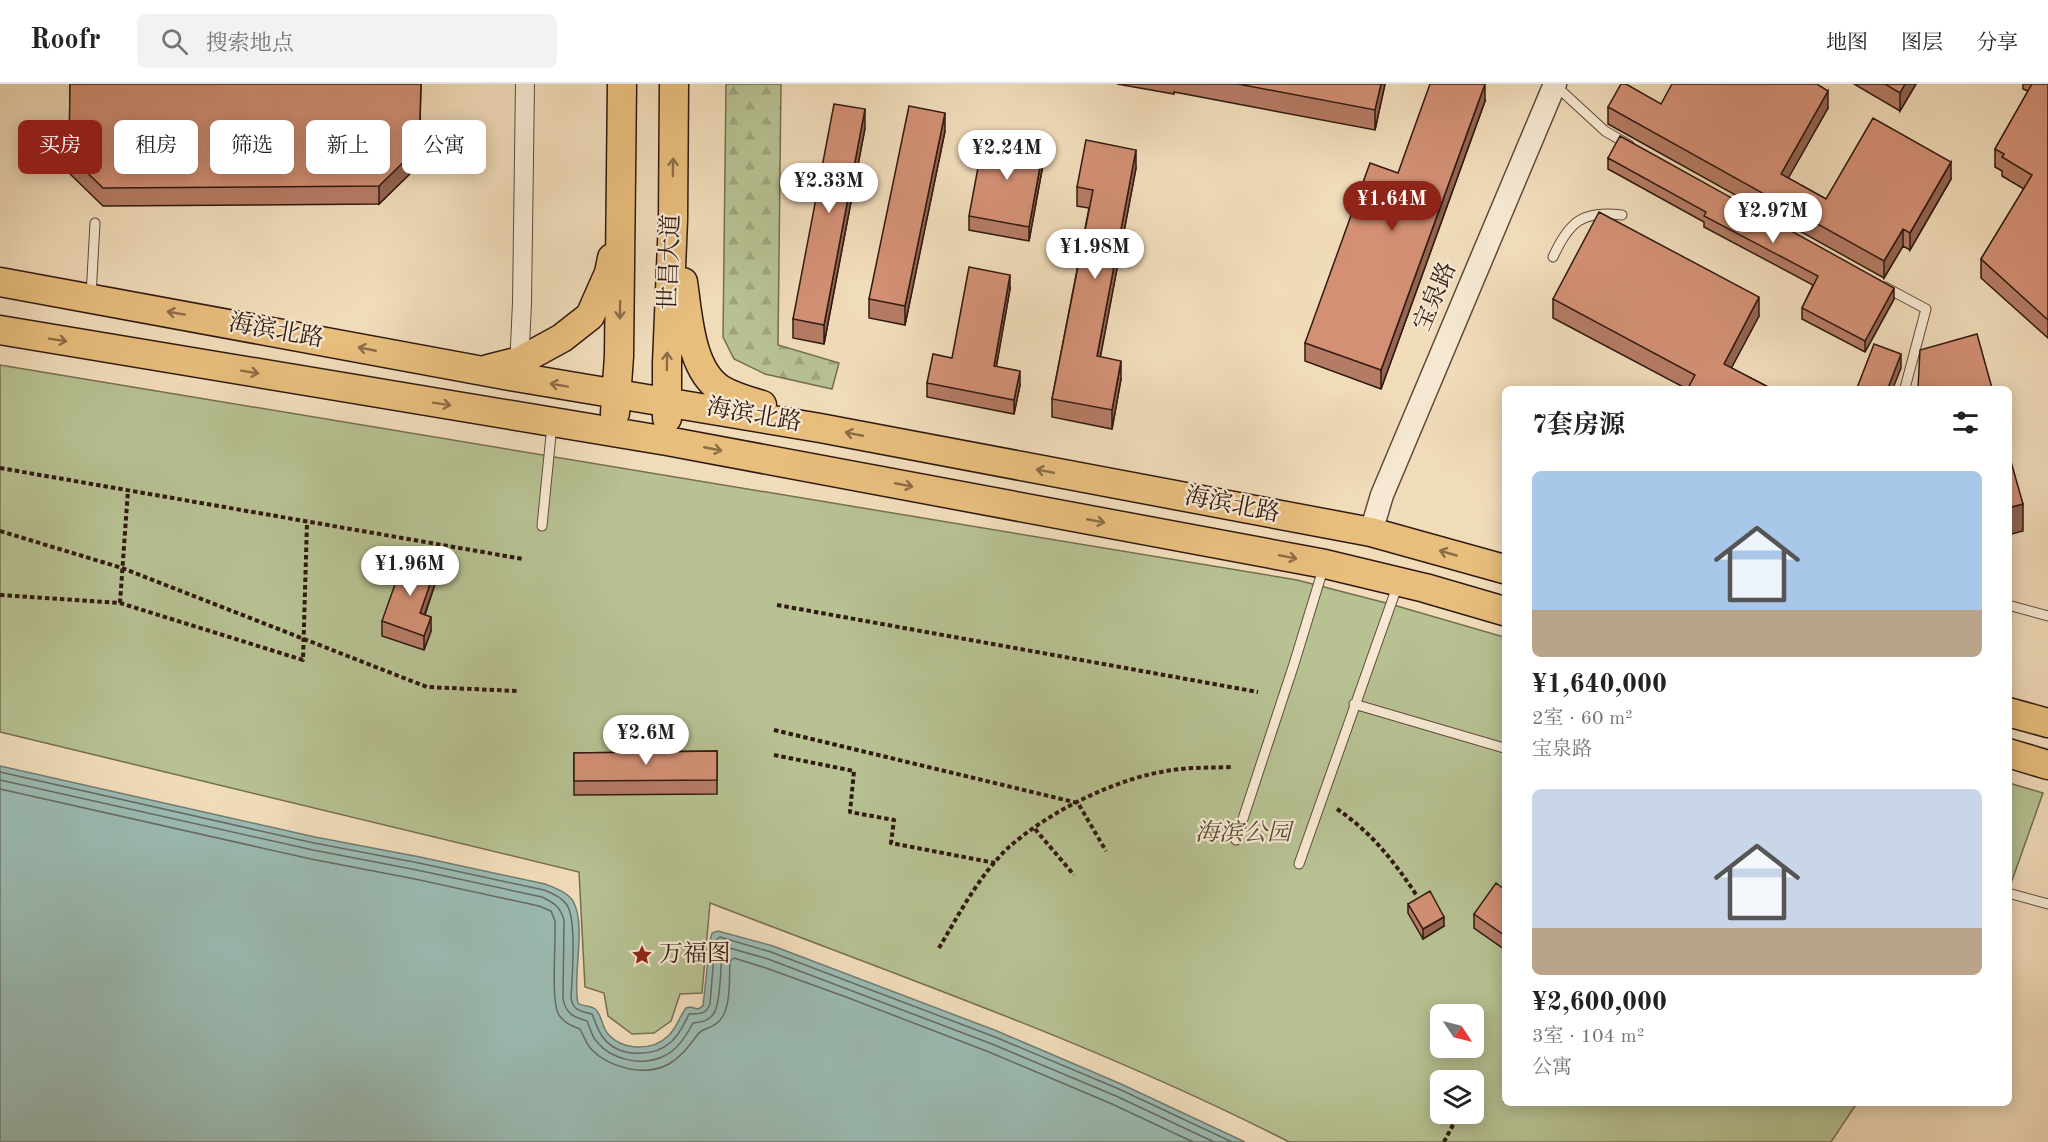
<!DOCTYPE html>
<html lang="zh">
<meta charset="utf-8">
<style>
:root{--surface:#fff;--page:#f2f2f2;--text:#222;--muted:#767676;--line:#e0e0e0;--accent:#8f2418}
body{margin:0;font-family:"Old Standard TT","Noto Serif SC",serif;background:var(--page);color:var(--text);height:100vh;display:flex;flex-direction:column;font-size:22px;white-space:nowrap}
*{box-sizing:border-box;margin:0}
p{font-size:20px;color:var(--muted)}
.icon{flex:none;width:33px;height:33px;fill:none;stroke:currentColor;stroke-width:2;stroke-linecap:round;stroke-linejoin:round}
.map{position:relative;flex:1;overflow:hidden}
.side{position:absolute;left:1502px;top:302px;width:510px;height:720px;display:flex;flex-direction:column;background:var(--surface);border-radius:9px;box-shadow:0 3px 15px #0003}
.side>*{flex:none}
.banner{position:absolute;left:18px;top:36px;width:570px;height:54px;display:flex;gap:12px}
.needle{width:39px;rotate:125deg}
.buttons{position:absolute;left:1430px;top:920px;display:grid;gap:12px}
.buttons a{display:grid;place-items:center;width:54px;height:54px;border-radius:9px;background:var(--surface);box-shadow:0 3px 15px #0003;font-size:30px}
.price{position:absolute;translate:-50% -51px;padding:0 14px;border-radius:21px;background:#fff;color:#222;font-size:20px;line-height:39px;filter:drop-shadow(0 2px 3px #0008)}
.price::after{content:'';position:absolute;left:50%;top:36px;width:18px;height:14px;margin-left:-9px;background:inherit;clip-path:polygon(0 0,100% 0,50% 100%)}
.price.selected{background:var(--accent);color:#fff}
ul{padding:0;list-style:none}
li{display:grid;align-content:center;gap:12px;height:318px;padding:0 30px}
li span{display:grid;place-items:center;height:186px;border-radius:9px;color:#555}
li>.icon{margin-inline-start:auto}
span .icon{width:108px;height:108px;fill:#fffc;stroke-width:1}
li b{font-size:26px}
h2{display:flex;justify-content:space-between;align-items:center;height:72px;padding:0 30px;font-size:26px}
.pill{padding:0 21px;border-radius:9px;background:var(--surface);box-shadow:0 3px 15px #0003;font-size:21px;line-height:54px}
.pill.selected{background:var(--accent);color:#fff}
header{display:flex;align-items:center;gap:36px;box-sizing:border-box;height:84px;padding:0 30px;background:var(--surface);border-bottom:2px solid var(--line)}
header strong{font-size:28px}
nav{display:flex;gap:33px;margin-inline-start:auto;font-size:21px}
.search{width:420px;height:54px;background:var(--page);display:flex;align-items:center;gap:15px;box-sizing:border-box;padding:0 21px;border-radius:9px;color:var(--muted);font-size:22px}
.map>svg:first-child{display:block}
.green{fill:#b7c192;stroke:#746e52;stroke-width:1.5;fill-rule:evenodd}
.forest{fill:url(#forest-firs);stroke:#746e52;stroke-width:1.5}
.water{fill:#9bbbb3;stroke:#717b72;stroke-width:1.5}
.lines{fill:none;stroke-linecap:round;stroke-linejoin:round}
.shore{stroke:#666a62;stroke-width:1.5}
.service-casing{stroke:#614a3b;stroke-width:11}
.minor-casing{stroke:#614a3b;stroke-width:20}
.tertiary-casing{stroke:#614a3b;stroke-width:25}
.primary-casing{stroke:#311a11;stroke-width:31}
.path{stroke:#311a11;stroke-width:4;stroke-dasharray:4.5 3;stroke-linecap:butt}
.service{stroke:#f6e8d2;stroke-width:9}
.minor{stroke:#f6e8d2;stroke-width:18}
.tertiary{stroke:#f6e8d2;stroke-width:22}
.primary{stroke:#e8be7d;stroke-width:28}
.wall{fill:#b57c65;stroke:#311a11;stroke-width:1.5}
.shaded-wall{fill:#946552;stroke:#311a11;stroke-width:1.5}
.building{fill:#d39075;stroke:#311a11;stroke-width:1.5}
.oneway{stroke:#8c6c47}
.labels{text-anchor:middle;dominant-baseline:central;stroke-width:4.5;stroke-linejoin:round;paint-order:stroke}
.street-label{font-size:24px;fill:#311a11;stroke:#f6e8d2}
.park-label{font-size:24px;font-style:italic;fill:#594c38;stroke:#f6e8d2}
.poi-label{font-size:24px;fill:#311a11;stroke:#f6e8d2;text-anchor:start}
</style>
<header>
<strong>Roofr</strong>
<div class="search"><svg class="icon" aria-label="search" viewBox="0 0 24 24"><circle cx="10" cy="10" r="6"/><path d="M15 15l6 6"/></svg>搜索地点</div>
<nav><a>地图</a><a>图层</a><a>分享</a></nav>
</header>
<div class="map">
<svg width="2048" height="1058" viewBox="0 0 2048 1058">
<defs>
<pattern id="forest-firs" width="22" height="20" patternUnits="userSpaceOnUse" patternTransform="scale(1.5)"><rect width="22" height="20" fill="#b7c192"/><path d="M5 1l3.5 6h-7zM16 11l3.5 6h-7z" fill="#9ea57d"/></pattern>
</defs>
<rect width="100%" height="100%" fill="#f1dcba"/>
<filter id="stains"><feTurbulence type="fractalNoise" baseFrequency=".00333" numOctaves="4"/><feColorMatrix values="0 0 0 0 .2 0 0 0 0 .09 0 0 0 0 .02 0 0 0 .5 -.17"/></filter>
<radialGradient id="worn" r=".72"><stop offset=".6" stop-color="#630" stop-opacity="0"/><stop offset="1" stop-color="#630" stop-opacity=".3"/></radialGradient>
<path class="green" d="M 0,281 L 1297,496 L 1390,520 L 1504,553 L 1504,1018 L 1857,1019 L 1831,1058 L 1289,1058 C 1103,963 905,894 710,819 L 702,909 L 680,910 L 671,937 L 654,949 L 632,950 L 608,932 L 604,909 L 585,903 L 579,788 L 0,648 ZM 1440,930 L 1473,930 L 1473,963 L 1440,963 ZM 1440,996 L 1473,996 L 1473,1029 L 1440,1029 Z
M 2009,699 L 2043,709 L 2009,805 Z"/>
<path class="forest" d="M 726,0 L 781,0 L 778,261 L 839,279 L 832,305 L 765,290 L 734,275 L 723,253 Z"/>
<path class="water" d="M 0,682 L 315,753 L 420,773 L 545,800 C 555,804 567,808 573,817 C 587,842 572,891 578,919 C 583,923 590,921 595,925 C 602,930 602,944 608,950 C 623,967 653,967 668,952 C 677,944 679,933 686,924 L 690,923 L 698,925 L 703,922 L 710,857 L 712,849 L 718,847 L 773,862 L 997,947 L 1121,1000 L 1245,1058 L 0,1058 Z"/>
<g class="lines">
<path class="shore" d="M 0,688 L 314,759 L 419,779 L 544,806 C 552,809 562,813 567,821 C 577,837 572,893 571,914 C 573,927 581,927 592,930 C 595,937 598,946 602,952 C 617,974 653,974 671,958 C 680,950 684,940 689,930 C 699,929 705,932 710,920 L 715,858 L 717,855 L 720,853 L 771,868 L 995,953 L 1119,1005 L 1232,1058
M 0,696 L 313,766 L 417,786 L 542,813 C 554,819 560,822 564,836 L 563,914 C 565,929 573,933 587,937 C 590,944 592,953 597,958 C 612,976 641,982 662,973 C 677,967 686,952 693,939 C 702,938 709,937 714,929 C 721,919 721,879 722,865 L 726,863 L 768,875 L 992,960 L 1116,1012 L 1214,1058
M 0,705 L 311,775 L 415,795 L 539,822 L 551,827 L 555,837 C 556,856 551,915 558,929 C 562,938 571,942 580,945 C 584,952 586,960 592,966 C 610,984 645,993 669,980 C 682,972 689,962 698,950 C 703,943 716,945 723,932 C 731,917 729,893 730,877 L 734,874 L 766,884 L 846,913 L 989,968 L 1112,1020 L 1193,1058"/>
<g class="service-casing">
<path id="service" d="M 1556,2 L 1605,47 L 1629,61
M 1553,173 C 1569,138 1582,126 1622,131
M 1885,203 L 1926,225 L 1905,304
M 91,212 L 95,139
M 542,442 L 552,341
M 2008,521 L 2048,532
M 1354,620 L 1504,664
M 1236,756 L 1294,580 L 1324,482
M 1299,780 L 1398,500
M 2008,809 L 2048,820"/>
</g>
<g class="minor-casing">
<path id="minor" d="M 519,283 L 522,219 L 525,0"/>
</g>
<g class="tertiary-casing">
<path id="tertiary" d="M 1371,448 L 1382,411 L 1555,0"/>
</g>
<g class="primary-casing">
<path id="primary" d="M 0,198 L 516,293 L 820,344 L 1371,448 L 1504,485
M 683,198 C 688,231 690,287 722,306 C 734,313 749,317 762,321
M 0,246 L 667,357 L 1325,480 L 1425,504 L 1504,527
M 488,285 L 520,277 L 562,254 L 590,232 L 609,189 L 612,174
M 615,329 L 619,272 L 622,0
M 667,334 L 667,279 L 673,136 L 674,0
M 2008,628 L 2048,639
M 2008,669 L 2048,681"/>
</g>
<path class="path" d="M 0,384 L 523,475
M 0,447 L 122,484 L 427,603 L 517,607
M 0,511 L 120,519 L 303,576 L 307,438
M 120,519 L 128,406
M 777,521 L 1258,608
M 774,646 L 1078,719 L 1106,767
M 774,671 L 854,687 L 850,728 L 894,736 L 891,759 L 995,779
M 1337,725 C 1371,748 1394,777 1417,812
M 1035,745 L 1074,791
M 939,864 C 959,830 980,790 1009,763 C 1050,727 1118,693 1173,686 C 1192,683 1212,684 1232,683
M 1466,996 L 1467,992
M 1444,1058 L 1455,1037 L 1457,1029"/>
<use href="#service" class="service"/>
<use href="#minor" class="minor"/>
<use href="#tertiary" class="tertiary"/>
<use href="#primary" class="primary"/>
</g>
<path class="wall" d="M 70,0 L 419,81 L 379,120 L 103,122 L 69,89 Z
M 1117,0 L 1385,0 L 1375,46 L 1174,8 L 1174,10 Z
M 1854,0 L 1916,0 L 1900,27 Z
M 2023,0 L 2048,0 L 2048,254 L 1981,194 L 1981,175 L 2024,105 L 2002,92 L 2002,87 L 1995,83 L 1995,65 L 2028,7 L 2023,5 Z
M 1485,17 L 1381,305 L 1305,277 L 1305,259 L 1398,89 Z
M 1661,20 L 1828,24 L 1788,94 L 1826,115 L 1951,95 L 1910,166 L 1903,162 L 1884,194 L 1608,40 L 1608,23 Z
M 865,44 L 824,260 L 793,254 L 793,235 Z
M 945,47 L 905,241 L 869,234 L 869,215 Z
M 1608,74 L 1894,215 L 1865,268 L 1802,235 L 1802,224 L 1813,201 L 1704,143 L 1704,138 L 1608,85 Z
M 1044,75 L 1029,157 L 969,146 L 969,132 Z
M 1136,84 L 1100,273 L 1121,295 L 1112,345 L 1052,333 L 1052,315 L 1089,124 L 1077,122 L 1077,103 Z
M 1010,205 L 996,283 L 1020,301 L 1014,330 L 927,313 L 927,299 L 952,274 Z
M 1553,215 L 1759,232 L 1731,284 L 1770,304 L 1685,304 L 1553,234 Z
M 436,497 L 425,531 L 431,547 L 424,566 L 382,552 L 382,537 Z
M 717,667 L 717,710 L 574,711 L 574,669 Z
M 1504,805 L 1504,865 L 1474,844 L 1474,830 Z
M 1408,820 L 1444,842 L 1423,855 L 1408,829 Z"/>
<path class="shaded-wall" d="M 421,0 L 419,81 L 379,120 L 379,102 Z
M 1381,0 L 1385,0 L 1375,46 L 1375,26 Z
M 1485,0 L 1485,17 L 1381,305 L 1381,286 Z
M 1905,0 L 1916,0 L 1900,27 L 1900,9 Z
M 1828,7 L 1828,24 L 1781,107 L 1781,90 Z
M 865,25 L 865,44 L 824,260 L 824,241 Z
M 945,29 L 945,47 L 905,241 L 905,222 Z
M 1044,61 L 1044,75 L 1029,157 L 1029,143 Z
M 1136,66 L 1136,84 L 1097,291 L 1097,272 Z
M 1951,78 L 1951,95 L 1910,166 L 1910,149 Z
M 1903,145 L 1903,162 L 1884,194 L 1884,177 Z
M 1010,191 L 1010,205 L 994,296 L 994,282 Z
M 1894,204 L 1894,215 L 1865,268 L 1865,257 Z
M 1759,213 L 1759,232 L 1724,298 L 1724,280 Z
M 1901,270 L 1901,284 L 1893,304 L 1888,304 Z
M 1121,277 L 1121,295 L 1112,345 L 1112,326 Z
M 1020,287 L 1020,301 L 1014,330 L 1014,316 Z
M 2023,420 L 2023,447 L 2008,451 L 2008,424 Z
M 436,483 L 436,497 L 420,543 L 420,529 Z
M 431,533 L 431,547 L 424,566 L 424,552 Z
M 1444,833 L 1444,842 L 1423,855 L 1423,845 Z"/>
<path class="building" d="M 70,0 L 421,0 L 419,63 L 379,102 L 103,104 L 69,71 Z
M 1238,0 L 1381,0 L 1375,26 Z
M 1430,0 L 1485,0 L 1381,286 L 1305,259 L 1370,79 L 1398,89 Z
M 1621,0 L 1626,0 L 1661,20 L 1672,0 L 1817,0 L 1828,7 L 1781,90 L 1826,115 L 1873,34 L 1951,78 L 1910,149 L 1903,145 L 1884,177 L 1608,23 Z
M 1885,0 L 1905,0 L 1900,9 Z
M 2032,0 L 2048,0 L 2048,236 L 1981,175 L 2032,91 L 2002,73 L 2004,70 L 1995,65 Z
M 834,20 L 865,25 L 824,241 L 793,235 Z
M 909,22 L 945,29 L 905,222 L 869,215 Z
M 984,51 L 1044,61 L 1029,143 L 969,132 Z
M 1620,52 L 1894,204 L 1865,257 L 1802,224 L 1818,192 L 1704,132 L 1706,128 L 1608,74 Z
M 1086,56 L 1136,66 L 1097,272 L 1121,277 L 1112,326 L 1052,315 L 1093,106 L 1077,103 Z
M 1599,128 L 1759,213 L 1724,280 L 1770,304 L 1688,304 L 1695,291 L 1553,215 Z
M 969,183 L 1010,191 L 994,282 L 1020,287 L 1014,316 L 927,299 L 933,270 L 952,274 Z
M 1977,250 L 1992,304 L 1918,304 L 1920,266 Z
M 1874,260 L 1901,270 L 1888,304 L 1857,304 Z
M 2008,367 L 2023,420 L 2008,424 Z
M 405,472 L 436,483 L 420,529 L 431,533 L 424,552 L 382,537 Z
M 717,667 L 717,696 L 574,697 L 574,669 Z
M 1496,799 L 1504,805 L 1504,851 L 1474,830 Z
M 1430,807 L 1444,833 L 1423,845 L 1408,820 Z"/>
<defs><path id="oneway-shaft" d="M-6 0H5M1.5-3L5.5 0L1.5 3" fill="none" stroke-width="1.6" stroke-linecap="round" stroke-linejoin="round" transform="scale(1.5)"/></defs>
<g class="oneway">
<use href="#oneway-shaft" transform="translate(673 83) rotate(-89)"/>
<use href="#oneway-shaft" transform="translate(620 226) rotate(91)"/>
<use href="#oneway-shaft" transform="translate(176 229) rotate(-170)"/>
<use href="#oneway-shaft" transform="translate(58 256) rotate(9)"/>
<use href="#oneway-shaft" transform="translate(367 265) rotate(-169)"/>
<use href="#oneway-shaft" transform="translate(667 277) rotate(-89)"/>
<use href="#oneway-shaft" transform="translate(250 288) rotate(9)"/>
<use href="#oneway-shaft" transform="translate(559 301) rotate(-170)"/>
<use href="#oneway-shaft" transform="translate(442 320) rotate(9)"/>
<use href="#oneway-shaft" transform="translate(854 350) rotate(-169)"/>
<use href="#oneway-shaft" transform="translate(713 365) rotate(11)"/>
<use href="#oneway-shaft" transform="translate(1045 387) rotate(-169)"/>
<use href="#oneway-shaft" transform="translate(904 401) rotate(11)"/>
<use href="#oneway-shaft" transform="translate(1096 437) rotate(11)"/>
<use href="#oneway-shaft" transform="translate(1448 469) rotate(-164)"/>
<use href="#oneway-shaft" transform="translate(1288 473) rotate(11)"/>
</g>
<defs>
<g id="sight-bare" transform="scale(1.62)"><path d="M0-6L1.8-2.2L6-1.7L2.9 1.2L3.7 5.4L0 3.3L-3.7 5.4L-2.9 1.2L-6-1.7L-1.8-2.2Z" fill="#8f2418" stroke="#f6e8d2" stroke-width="2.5" paint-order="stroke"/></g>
</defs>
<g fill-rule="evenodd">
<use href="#sight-bare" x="642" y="871"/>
</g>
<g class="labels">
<g class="street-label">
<text transform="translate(671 178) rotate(-88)">世昌大道</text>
<text transform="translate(1436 213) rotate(-67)">宝泉路</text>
<text transform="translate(276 248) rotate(10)">海滨北路</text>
<text transform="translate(754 332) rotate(10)">海滨北路</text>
<text transform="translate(1232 422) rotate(11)">海滨北路</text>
</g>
<g class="park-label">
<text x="1243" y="750">海滨公园</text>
</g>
<g class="poi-label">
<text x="659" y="871">万福图</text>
</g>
</g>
<rect width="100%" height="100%" filter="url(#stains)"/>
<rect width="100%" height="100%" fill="url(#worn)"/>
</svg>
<div class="buttons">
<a><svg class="needle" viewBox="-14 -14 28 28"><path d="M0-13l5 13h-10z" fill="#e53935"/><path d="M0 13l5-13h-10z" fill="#767676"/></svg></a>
<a><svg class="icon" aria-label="layers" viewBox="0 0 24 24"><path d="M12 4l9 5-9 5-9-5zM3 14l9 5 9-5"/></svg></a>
</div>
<b class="price" style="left:1007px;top:97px">¥2.24M</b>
<b class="price" style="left:829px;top:130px">¥2.33M</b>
<b class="price selected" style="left:1392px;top:148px">¥1.64M</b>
<b class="price" style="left:1773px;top:160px">¥2.97M</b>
<b class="price" style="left:1095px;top:196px">¥1.98M</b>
<b class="price" style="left:410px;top:513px">¥1.96M</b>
<b class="price" style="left:646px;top:682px">¥2.6M</b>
<div class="banner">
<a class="pill selected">买房</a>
<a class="pill">租房</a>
<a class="pill">筛选</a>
<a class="pill">新上</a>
<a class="pill">公寓</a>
</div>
<section class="side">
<h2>7套房源<svg class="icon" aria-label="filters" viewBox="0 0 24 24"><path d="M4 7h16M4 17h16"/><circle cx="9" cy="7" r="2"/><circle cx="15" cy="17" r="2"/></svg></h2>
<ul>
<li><span style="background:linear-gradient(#a9c7e8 75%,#b9a48a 0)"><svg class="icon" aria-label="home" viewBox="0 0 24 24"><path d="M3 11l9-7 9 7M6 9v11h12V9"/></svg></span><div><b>¥1,640,000</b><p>2室 · 60 m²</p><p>宝泉路</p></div></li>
<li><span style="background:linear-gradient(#c9d6e8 75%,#b9a48a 0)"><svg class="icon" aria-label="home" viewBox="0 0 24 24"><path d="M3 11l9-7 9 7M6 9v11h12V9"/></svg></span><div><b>¥2,600,000</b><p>3室 · 104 m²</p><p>公寓</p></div></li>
</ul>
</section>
</div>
